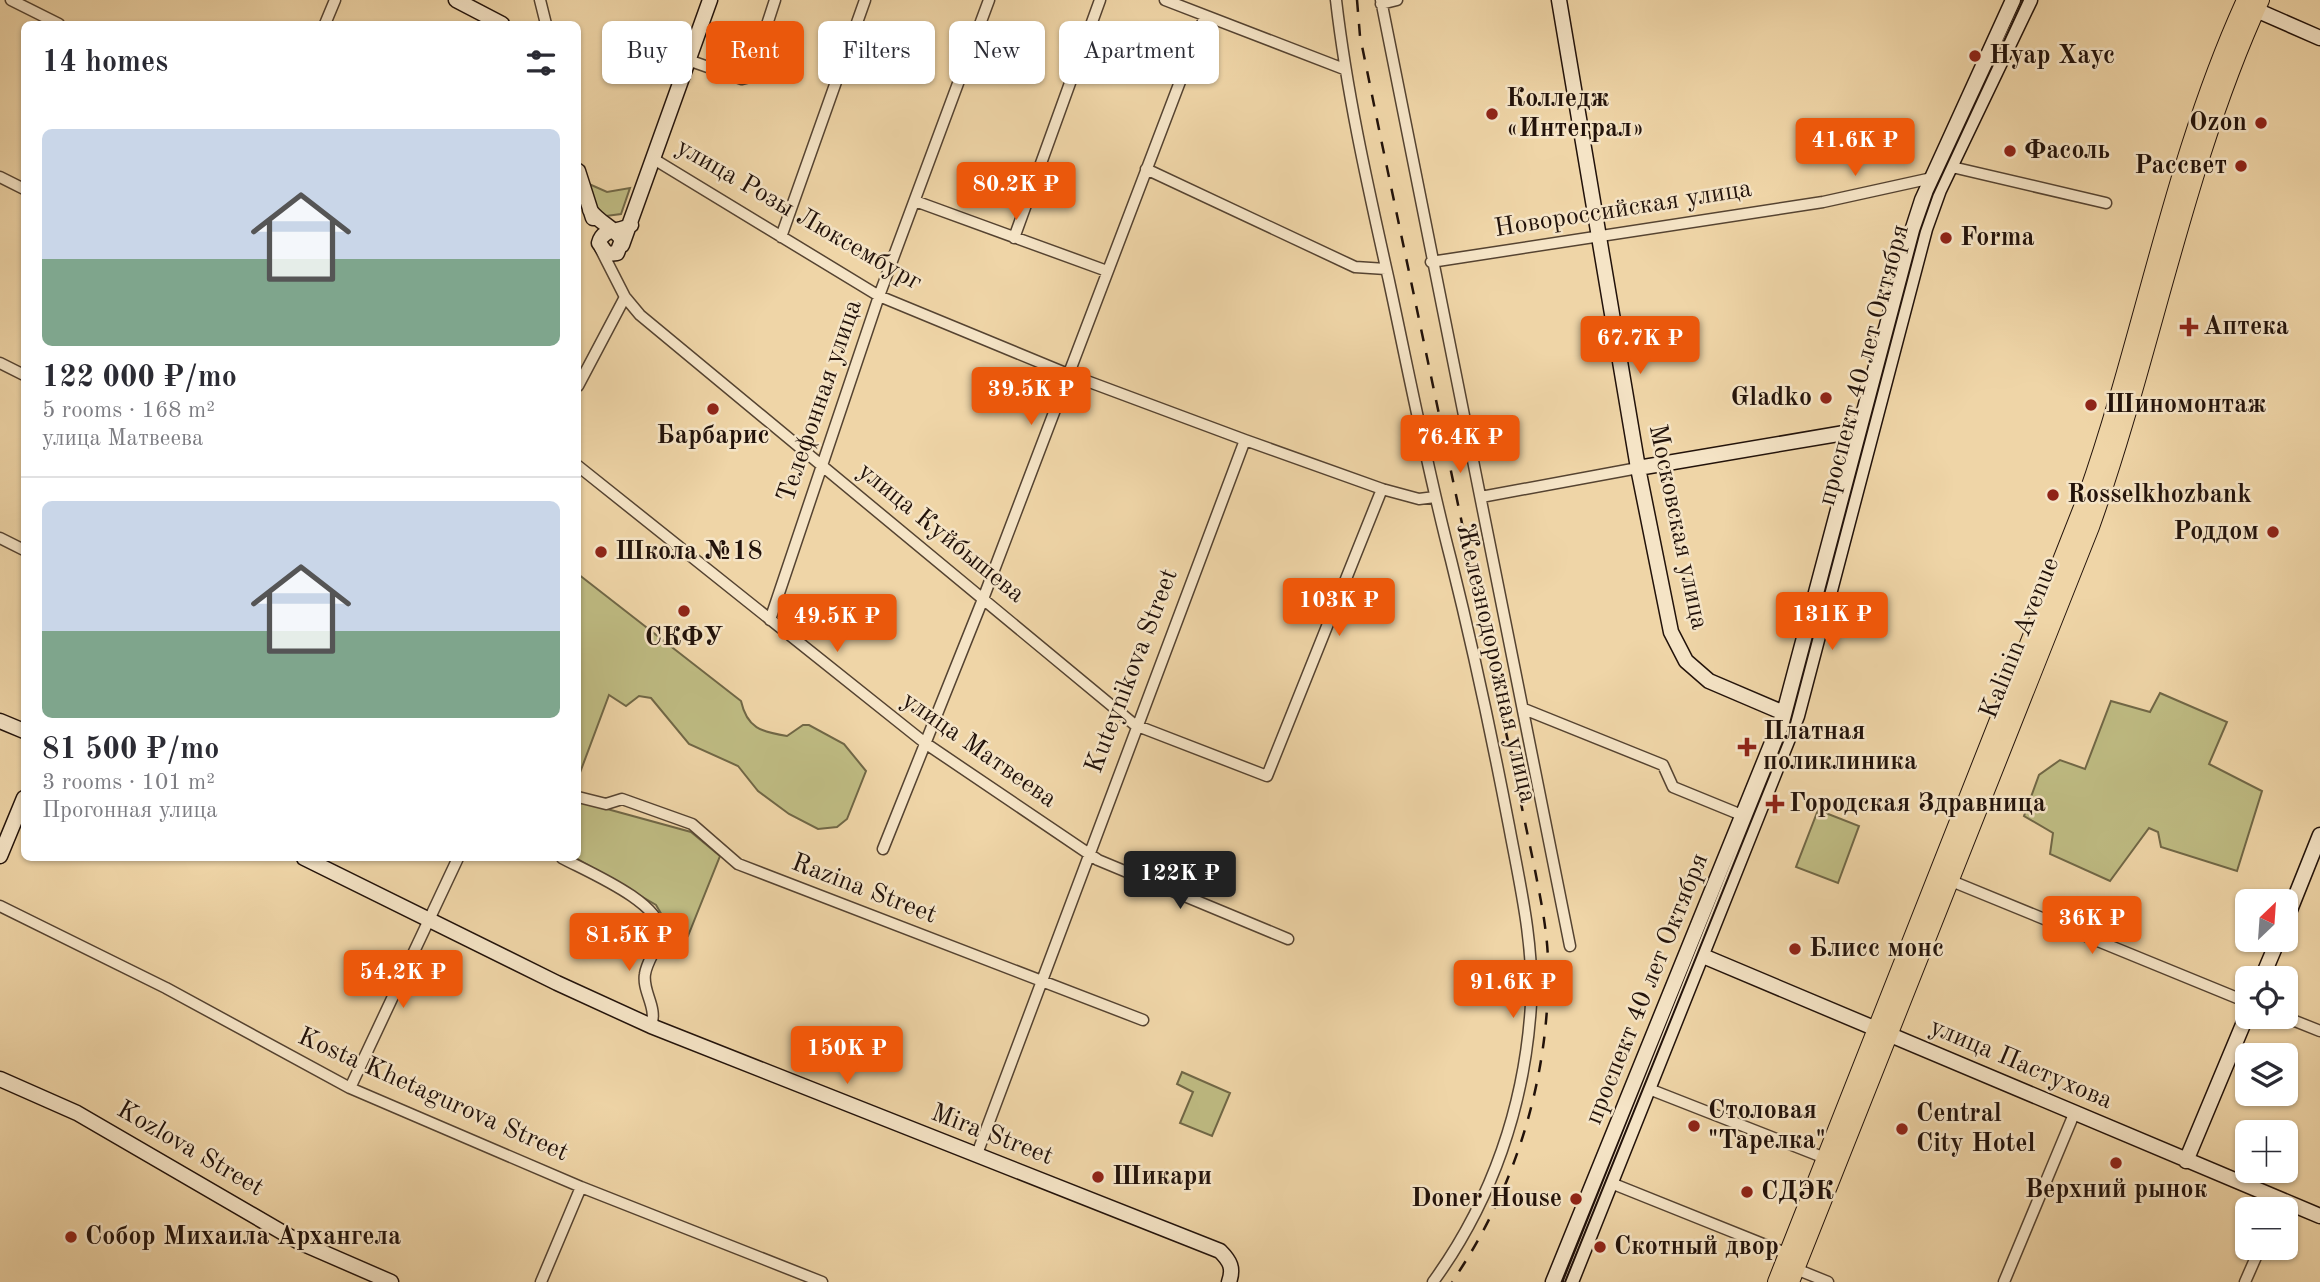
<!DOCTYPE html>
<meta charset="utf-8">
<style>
:root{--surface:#fff;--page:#f7f7f7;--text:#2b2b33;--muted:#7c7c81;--line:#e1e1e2;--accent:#ea580c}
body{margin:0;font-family:"Old Standard TT",serif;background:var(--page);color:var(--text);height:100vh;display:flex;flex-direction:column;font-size:26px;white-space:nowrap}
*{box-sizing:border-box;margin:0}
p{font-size:23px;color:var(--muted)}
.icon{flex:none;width:38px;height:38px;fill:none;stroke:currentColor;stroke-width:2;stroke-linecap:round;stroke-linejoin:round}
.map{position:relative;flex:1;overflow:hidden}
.details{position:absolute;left:21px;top:21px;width:560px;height:840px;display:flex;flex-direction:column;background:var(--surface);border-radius:10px;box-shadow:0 2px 5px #0004}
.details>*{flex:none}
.guide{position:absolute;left:602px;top:21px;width:665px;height:63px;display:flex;gap:14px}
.needle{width:46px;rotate:25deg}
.tools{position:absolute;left:2235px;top:889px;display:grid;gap:14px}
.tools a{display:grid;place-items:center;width:63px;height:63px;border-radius:10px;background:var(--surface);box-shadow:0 2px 5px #0004;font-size:35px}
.price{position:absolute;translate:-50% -60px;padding:0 16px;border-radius:7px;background:var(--accent);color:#fff;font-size:23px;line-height:46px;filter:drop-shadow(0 2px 4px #0008)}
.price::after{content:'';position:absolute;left:50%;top:42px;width:21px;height:16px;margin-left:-10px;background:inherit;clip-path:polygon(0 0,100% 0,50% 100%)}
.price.on{background:#222;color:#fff}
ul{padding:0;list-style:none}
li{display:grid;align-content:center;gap:14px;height:371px;padding:0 21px}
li+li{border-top:2px solid var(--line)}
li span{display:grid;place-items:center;height:217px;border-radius:10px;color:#555}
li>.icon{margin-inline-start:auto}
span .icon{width:126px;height:126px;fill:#fffc;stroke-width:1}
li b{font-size:30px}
h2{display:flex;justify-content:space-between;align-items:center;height:84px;padding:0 21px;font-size:30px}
.chip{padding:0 24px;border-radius:10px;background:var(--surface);box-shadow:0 2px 5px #0004;font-size:24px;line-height:63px}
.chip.on{background:var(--accent);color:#fff}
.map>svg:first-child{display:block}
.green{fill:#bfbc83;stroke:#706746;stroke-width:2}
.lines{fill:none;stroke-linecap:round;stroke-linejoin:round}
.street-casing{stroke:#554331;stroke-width:13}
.secondary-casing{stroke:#22120a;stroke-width:17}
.primary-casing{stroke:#22120a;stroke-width:18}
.street{stroke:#f5e4c6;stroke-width:10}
.secondary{stroke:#f5e4c6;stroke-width:14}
.primary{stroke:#efd5a7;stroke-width:16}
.tram{stroke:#22120a;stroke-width:2}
.rail{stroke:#22120a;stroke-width:2.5;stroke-dasharray:12 12;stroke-linecap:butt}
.poi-dot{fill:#8f2418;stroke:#f5e4c6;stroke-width:2.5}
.labels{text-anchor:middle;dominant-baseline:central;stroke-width:5;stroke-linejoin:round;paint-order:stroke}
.poi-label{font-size:26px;font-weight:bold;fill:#22120a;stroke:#f5e4c6;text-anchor:start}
.street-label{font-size:26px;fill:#22120a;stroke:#f5e4c6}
</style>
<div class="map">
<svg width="2320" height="1282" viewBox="0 0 2320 1282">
<rect width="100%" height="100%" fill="#efd5a7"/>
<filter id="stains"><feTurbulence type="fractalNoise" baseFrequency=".00286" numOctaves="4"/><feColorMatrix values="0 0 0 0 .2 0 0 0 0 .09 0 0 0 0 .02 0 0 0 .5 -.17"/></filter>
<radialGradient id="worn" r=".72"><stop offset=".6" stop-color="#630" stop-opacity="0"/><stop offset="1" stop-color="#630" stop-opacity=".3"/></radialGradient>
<path class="green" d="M 589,184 L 607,192 L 630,188 L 621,214 L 606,216 L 595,208 Z
M 578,574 L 741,701 C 747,728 761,732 787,736 L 803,725 L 809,725 L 844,744 L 866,771 L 847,819 L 837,827 L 818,829 L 789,814 L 758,791 L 738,766 L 689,744 L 651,698 L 639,696 L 626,706 L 609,695 L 578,778 Z
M 2160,693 L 2227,722 L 2209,764 L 2262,791 L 2237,871 L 2161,847 L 2158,832 L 2149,828 L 2110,881 L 2050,854 L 2053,833 L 2024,816 L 2039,775 L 2060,760 L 2085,769 L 2111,701 L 2150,712 Z
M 578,801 L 691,832 L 720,856 L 688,936 L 669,927 L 656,905 L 576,858 Z
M 1818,810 L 1859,826 L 1838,883 L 1796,867 Z
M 1182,1072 L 1230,1093 L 1212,1136 L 1180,1123 L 1193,1092 L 1177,1084 Z"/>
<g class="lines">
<g class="street-casing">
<path id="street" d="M 11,0 L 59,24
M 540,0 L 546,24
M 1165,0 L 1344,69
M 1336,0 C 1347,95 1368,187 1389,281 C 1409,374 1427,468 1451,560 C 1473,648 1492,737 1509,826 C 1520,885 1534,944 1531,1004 C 1525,1105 1492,1201 1433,1282
M 1381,0 L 1570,946
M 1381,4 L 1397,0
M 325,24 L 335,0
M 688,60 L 742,79 L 750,77 L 775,0
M 652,158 L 879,296 L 1068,374 L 1245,440 L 1382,489 L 1419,499 L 1435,497
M 1146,169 L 1355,267 L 1386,269
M 0,177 L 24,189
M 915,201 L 1107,271
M 781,237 L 865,0
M 1014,238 L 1100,0
M 600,248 L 625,297 L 640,315 L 1135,725 L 1267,776 L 1382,489
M 1431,262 L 1823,202 L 1932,178 L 1952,167 L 2106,203
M 0,363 L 24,375
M 578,386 L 625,297
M 578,466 L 925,743 L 1098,860 L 1288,939
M 1481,497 L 1638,468
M 0,538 L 24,550
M 770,620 L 879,296 L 989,0
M 1524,709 L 1663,765 L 1673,787 L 1744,816
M 578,797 L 606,804 L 622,799 L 692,824 L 738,864 L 1143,1020
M 883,849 L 983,599 L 1205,16
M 562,858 C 586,871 663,903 660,933 C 659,947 647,960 645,974 C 642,992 658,1007 651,1026
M 1949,880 L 2247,1002
M 0,906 L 166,988 L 350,1088 L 581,1187 L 822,1282
M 2285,1017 L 2320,1031
M 350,1088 L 458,858
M 1649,1089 L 1825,1158
M 977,1154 L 1245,440
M 1611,1183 L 1788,1254
M 1796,1269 L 1828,1282
M 541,1282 L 581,1187
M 2004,1282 L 2074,1114
M 2245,1282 L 2260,1248"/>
</g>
<g class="secondary-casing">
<path id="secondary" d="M 456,0 L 502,24
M 1559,0 L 1638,468 L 1671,632 L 1686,661 L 1709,681 L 1784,713
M 2247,6 L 2320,38
M 578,171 L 593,218
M 590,210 C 599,223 615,228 622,240 L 617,253 L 607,254 L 599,243 C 603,227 619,233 631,225
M 622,245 L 710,0
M 1638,468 L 1856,431
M 0,721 L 24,731
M 0,856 L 24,798
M 304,858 L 557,983 L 651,1026 L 1220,1251 C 1230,1261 1234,1268 1229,1282
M 2286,920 L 2320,835
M 1703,956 L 2320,1216
M 2262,978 L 2278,940
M 0,1079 L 77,1113 L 299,1242 L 391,1282
M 2186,1161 L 2247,1015
M 1553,1282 L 1784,713 L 1912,231 L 1922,200 L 2013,0
M 1571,1282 L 1797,716 L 1925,229 L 1939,190 L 2030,0"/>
</g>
<g class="primary-casing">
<path id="primary" d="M 1776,1282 L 2086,497 C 2144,332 2172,160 2245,0
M 1791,1282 L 2091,527 C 2153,353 2184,168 2261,0"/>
</g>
<use href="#street" class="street"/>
<use href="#secondary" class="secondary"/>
<use href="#primary" class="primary"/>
<path class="tram" d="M 1565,1282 L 1789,727 L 1920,231 L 1933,194 L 2023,0"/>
<path class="rail" d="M 1357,0 L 1360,36 L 1381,139 L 1534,865 C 1540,896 1547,928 1548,960 C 1551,1074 1516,1189 1452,1282"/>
</g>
<g class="poi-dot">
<circle cx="1975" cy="56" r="7"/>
<circle cx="1492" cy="114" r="7"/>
<circle cx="2261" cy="123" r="7"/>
<circle cx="2010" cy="151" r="7"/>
<circle cx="2241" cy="166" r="7"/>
<circle cx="1946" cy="238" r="7"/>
<path d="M2185.5 316.5h7v7h7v7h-7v7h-7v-7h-7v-7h7z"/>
<circle cx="1826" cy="398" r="7"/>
<circle cx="2091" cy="405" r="7"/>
<circle cx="713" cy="409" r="7"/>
<circle cx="2053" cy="495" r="7"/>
<circle cx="2273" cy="532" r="7"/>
<circle cx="601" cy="552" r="7"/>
<circle cx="684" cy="611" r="7"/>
<path d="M1743.5 736.5h7v7h7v7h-7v7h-7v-7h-7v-7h7z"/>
<path d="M1771.5 793.5h7v7h7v7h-7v7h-7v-7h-7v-7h7z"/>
<circle cx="1795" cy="949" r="7"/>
<circle cx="1694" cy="1126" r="7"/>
<circle cx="1902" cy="1129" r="7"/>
<circle cx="2116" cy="1163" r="7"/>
<circle cx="1098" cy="1177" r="7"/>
<circle cx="1747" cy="1192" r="7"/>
<circle cx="1576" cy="1199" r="7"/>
<circle cx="71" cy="1237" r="7"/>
<circle cx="1600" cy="1247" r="7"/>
</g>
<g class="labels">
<g class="poi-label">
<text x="1989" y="56">Нуар Хаус</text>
<text x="1506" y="99">Колледж<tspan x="1506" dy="30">«Интеграл»</tspan></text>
<text x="2247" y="123" text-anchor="end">Ozon</text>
<text x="2024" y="151">Фасоль</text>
<text x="2227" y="166" text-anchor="end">Рассвет</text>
<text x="1960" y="238">Forma</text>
<text x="2203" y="327">Аптека</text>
<text x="1812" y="398" text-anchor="end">Gladko</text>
<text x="2105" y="405">Шиномонтаж</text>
<text x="713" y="436" text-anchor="middle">Барбарис</text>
<text x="2067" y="495">Rosselkhozbank</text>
<text x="2259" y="532" text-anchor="end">Роддом</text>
<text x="615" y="552">Школа №18</text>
<text x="684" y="638" text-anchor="middle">СКФУ</text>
<text x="1763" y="732">Платная<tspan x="1763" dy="30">поликлиника</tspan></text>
<text x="1789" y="804">Городская Здравница</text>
<text x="1809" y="949">Блисс монс</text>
<text x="1708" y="1111">Столовая<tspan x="1708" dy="30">"Тарелка"</tspan></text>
<text x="1916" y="1114">Central<tspan x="1916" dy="30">City Hotel</tspan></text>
<text x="1112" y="1177">Шикари</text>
<text x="2116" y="1190" text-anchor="middle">Верхний рынок</text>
<text x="1761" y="1192">СДЭК</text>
<text x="1562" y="1199" text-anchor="end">Doner House</text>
<text x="85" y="1237">Собор Михаила Архангела</text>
<text x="1614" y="1247">Скотный двор</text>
</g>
<g class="street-label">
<text transform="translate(1623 209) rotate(-9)">Новороссийская улица</text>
<text transform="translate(799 215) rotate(30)">улица Розы Люксембург</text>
<text transform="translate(1864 365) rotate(-75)">проспект 40 лет Октября</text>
<text transform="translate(820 401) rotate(-71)">Телефонная улица</text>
<text transform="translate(1678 527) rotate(78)">Московская улица</text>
<text transform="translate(941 533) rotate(39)">улица Куйбышева</text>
<text transform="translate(2020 638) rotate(-68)">Kalinin Avenue</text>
<text transform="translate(1496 663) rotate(77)">Железнодорожная улица</text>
<text transform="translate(1132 671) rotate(-69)">Kuteynikova Street</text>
<text transform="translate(979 750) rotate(35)">улица Матвеева</text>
<text transform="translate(864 889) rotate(21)">Razina Street</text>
<text transform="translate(1647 989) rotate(-68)">проспект 40 лет Октября</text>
<text transform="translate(2021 1064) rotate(23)">улица Пастухова</text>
<text transform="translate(433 1095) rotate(24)">Kosta Khetagurova Street</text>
<text transform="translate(992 1135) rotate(21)">Mira Street</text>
<text transform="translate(190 1149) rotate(30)">Kozlova Street</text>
</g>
</g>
<rect width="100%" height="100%" filter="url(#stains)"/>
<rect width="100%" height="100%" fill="url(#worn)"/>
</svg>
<div class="tools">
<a><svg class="needle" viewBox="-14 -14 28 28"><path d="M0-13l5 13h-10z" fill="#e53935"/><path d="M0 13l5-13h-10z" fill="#7c7c81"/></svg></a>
<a><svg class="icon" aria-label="locate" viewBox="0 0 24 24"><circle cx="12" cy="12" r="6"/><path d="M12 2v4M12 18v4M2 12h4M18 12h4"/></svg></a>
<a><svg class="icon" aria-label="layers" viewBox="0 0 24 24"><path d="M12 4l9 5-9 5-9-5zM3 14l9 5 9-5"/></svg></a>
<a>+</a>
<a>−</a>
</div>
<b class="price" style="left:1855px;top:178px">41.6K ₽</b>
<b class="price" style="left:1016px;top:222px">80.2K ₽</b>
<b class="price" style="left:1640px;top:376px">67.7K ₽</b>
<b class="price" style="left:1031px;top:427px">39.5K ₽</b>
<b class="price" style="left:1460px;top:475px">76.4K ₽</b>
<b class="price" style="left:1339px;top:638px">103K ₽</b>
<b class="price" style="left:1832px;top:652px">131K ₽</b>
<b class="price" style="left:837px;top:654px">49.5K ₽</b>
<b class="price on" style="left:1180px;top:911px">122K ₽</b>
<b class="price" style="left:2092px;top:956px">36K ₽</b>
<b class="price" style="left:629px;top:973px">81.5K ₽</b>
<b class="price" style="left:403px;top:1010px">54.2K ₽</b>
<b class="price" style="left:1513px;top:1020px">91.6K ₽</b>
<b class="price" style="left:847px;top:1086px">150K ₽</b>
<div class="guide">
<a class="chip">Buy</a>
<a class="chip on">Rent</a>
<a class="chip">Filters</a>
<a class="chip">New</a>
<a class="chip">Apartment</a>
</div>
<section class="details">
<h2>14 homes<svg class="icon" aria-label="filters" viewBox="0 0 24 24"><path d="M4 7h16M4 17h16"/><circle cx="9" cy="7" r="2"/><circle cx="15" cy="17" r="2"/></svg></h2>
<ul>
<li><span style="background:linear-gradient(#c9d6e8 60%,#7fa58c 0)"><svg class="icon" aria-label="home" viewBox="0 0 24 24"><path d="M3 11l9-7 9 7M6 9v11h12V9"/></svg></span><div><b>122 000 ₽/mo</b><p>5 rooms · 168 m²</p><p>улица Матвеева</p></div></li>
<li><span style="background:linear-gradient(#c9d6e8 60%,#7fa58c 0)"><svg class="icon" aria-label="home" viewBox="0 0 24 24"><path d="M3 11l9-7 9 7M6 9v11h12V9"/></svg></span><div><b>81 500 ₽/mo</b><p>3 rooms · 101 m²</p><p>Прогонная улица</p></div></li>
</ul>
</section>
</div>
